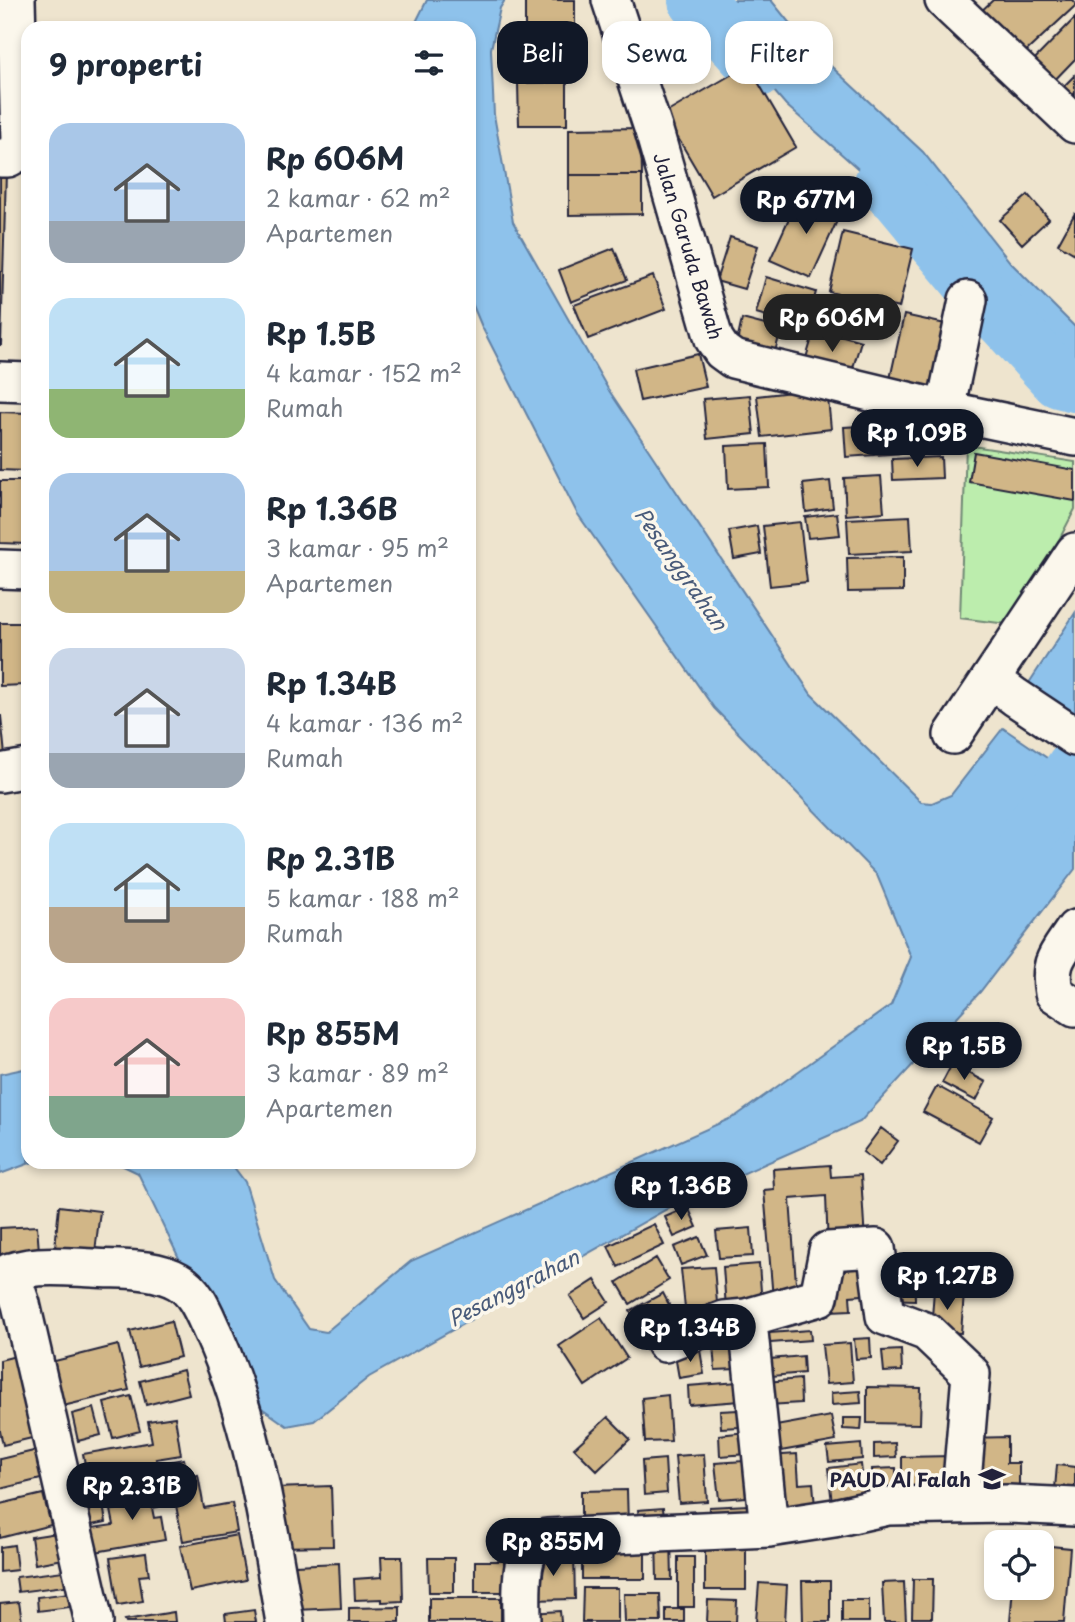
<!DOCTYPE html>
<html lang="id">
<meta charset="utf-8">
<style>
:root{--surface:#fff;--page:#f2f2f3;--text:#1f2937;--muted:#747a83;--accent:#111827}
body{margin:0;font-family:"Playpen Sans",sans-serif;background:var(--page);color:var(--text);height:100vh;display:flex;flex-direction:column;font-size:26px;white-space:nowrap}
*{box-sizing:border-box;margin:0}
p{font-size:23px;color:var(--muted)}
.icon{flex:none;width:38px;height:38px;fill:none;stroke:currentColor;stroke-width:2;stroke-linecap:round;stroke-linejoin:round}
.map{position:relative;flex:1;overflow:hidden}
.details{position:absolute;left:21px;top:21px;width:455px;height:1148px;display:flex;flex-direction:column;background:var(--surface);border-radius:21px;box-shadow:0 4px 10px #0003}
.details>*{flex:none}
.hud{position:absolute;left:497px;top:21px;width:472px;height:63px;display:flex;gap:14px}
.controls{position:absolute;left:984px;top:1530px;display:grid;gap:14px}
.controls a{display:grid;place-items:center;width:70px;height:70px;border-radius:14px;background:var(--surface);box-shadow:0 4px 10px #0003;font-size:35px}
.price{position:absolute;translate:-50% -60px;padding:0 16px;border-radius:24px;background:var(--accent);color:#fff;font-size:23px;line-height:46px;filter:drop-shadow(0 2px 4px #0008)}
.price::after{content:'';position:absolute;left:50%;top:42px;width:21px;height:16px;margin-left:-10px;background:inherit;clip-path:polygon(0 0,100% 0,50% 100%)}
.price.active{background:#222;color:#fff}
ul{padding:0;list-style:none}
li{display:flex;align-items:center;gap:21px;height:175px;padding:0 28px}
li span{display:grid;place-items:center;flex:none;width:196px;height:140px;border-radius:21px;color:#555}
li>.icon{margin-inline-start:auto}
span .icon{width:84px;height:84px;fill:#fffc;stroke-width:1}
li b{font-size:30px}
h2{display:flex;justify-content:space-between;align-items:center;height:84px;padding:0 28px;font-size:30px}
.pill{padding:0 24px;border-radius:21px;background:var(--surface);box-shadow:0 4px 10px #0003;font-size:24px;line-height:63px}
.pill.active{background:var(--accent);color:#fff}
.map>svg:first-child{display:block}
.green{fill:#bcedad;stroke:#6f8874;stroke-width:2}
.water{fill:#8ec2eb;stroke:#6382a5;stroke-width:2}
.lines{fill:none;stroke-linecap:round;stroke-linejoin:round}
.river{stroke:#8ec2eb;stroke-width:56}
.building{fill:#d1b687;stroke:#22223b;stroke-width:2}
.minor-casing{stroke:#22223b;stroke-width:42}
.minor{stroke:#fbf7ec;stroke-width:37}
.labels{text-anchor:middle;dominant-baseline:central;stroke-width:7;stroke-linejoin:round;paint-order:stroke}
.street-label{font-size:19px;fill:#22223b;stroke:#fbf7ec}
.poi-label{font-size:19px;font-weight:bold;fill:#22223b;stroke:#fbf7ec;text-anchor:end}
.water-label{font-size:21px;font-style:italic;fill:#485a79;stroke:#fbf7ec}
</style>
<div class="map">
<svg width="1075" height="1622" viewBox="0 0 1075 1622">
<rect width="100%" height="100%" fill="#eee4ce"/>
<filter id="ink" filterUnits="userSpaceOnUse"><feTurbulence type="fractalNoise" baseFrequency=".0143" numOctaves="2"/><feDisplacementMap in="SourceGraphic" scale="14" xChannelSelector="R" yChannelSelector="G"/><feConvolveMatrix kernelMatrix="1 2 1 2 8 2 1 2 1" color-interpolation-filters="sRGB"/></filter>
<g filter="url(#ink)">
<path class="green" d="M 966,445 L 1075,462 L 1075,509 L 1015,625 L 960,618 Z"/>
<path class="water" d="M 427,0 L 505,0 L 500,8 L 491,49 L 494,115 L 513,222 L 608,389 L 811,694 L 921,802 L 932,803 L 951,795 L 1003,728 L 1075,777 L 1075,869 L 980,992 L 860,1122 L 683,1200 L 369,1377 L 314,1421 L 287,1426 L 256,1404 L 229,1362 L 138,1173 L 115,1162 L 230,1162 L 245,1182 L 275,1280 L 309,1329 L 326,1332 L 411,1261 L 736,1116 L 891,1005 L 911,957 L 877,875 L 714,708 L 577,513 L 482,327 L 469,296 L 469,28 L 413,28 Z
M 696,0 L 771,0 L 804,41 L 923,152 L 1010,262 L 1075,327 L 1075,392 L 1032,359 L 986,289 L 890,197 L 786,105 Z
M 1075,613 L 1075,728 L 1023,692 Z
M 28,1068 L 28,1162 L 33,1162 L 0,1174 L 0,1074 Z"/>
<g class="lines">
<path class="river" d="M 696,0 L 759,69
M 882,183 L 899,197 L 984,299 L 1059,380 L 1075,384
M 1027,837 L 1075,766"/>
</g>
<path class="building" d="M 525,0 L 575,0 L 575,77 L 525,77 Z
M 993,0 L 1072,0 L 1075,3 L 1075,6 L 1019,58 L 978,14 Z
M 1075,18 L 1075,59 L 1046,89 L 1025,69 Z
M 748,65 L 796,147 L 712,196 L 664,114 Z
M 1075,75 L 1075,98 L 1063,87 Z
M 567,82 L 567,125 L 519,125 L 518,83 Z
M 641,128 L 642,175 L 569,175 L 569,129 Z
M 0,172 L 6,172 L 1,345 L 0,345 Z
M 569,175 L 642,175 L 642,214 L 569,215 Z
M 800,194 L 841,212 L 811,278 L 770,260 Z
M 1028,195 L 1049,219 L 1022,244 L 1000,220 Z
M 1075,213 L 1075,254 L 1058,244 Z
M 843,232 L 913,249 L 899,308 L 829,292 Z
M 730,237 L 758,246 L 744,289 L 716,281 Z
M 614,248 L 627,280 L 571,302 L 559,270 Z
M 653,276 L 666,309 L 588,339 L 574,305 Z
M 766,277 L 816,292 L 806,327 L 756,313 Z
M 904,315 L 950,325 L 935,397 L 888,388 Z
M 742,319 L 781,329 L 774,356 L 736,347 Z
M 815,328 L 861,341 L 849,381 L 803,368 Z
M 698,354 L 706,387 L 640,401 L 633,369 Z
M 827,388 L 831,429 L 762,437 L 757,396 Z
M 750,395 L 754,434 L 707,439 L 703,399 Z
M 0,412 L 28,413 L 25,471 L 0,470 Z
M 931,422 L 933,451 L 846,457 L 844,427 Z
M 767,444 L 769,487 L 728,489 L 726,446 Z
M 974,452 L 1075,470 L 1075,501 L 969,482 Z
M 941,457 L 942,478 L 893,480 L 892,459 Z
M 881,476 L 884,512 L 846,515 L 844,478 Z
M 0,481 L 28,481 L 27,544 L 0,543 Z
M 830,481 L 833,508 L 806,512 L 803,484 Z
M 837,513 L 840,535 L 808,538 L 805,517 Z
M 910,516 L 912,551 L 849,554 L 847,519 Z
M 800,522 L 807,582 L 770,586 L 763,526 Z
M 757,526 L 761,554 L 734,559 L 729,531 Z
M 903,557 L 903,591 L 848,592 L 847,558 Z
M 0,623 L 23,623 L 24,685 L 0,686 Z
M 0,716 L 1,716 L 6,765 L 0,766 Z
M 958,1042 L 974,1051 L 967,1065 L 950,1056 Z
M 952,1064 L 986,1082 L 976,1101 L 942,1083 Z
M 937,1086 L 993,1117 L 979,1142 L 923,1112 Z
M 881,1128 L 898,1141 L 880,1165 L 863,1152 Z
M 830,1165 L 831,1177 L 861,1175 L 865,1242 L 828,1249 L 826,1196 L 790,1199 L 797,1297 L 773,1299 L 764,1190 L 774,1189 L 773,1169 Z
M 59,1206 L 100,1211 L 95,1252 L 55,1248 Z
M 688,1207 L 697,1227 L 674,1237 L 665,1217 Z
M 654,1224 L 664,1245 L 618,1267 L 608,1246 Z
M 37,1226 L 39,1251 L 0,1254 L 0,1228 Z
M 751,1228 L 753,1256 L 719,1258 L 716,1231 Z
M 699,1237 L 707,1255 L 681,1265 L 674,1247 Z
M 656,1258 L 669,1280 L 630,1304 L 617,1282 Z
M 873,1259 L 875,1294 L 850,1296 L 851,1310 L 830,1311 L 829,1291 L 836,1261 Z
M 914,1261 L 915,1300 L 888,1299 L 883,1265 Z
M 759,1264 L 762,1305 L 726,1308 L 723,1267 Z
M 714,1267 L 718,1315 L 686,1318 L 681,1269 Z
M 595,1280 L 609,1302 L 584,1318 L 570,1296 Z
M 934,1290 L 964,1293 L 961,1333 L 931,1331 Z
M 663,1293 L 680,1326 L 648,1344 L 630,1311 Z
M 601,1318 L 627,1358 L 585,1386 L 559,1346 Z
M 171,1321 L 180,1357 L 139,1367 L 130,1331 Z
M 810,1330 L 811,1340 L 757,1344 L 756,1334 Z
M 870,1338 L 871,1358 L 856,1359 L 854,1339 Z
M 734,1343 L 737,1369 L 715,1370 L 713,1344 Z
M 850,1343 L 853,1382 L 826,1384 L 822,1345 Z
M 118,1345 L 129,1390 L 63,1406 L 51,1362 Z
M 700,1350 L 704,1374 L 679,1378 L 675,1355 Z
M 901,1350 L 902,1371 L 884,1372 L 882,1351 Z
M 20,1355 L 40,1436 L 3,1445 L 0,1431 L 0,1360 Z
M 803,1356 L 804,1373 L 772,1376 L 770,1359 Z
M 183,1370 L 189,1394 L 146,1405 L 140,1381 Z
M 800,1379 L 801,1403 L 768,1405 L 766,1382 Z
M 738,1382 L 740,1401 L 689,1405 L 688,1386 Z
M 867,1387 L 921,1388 L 920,1424 L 867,1423 Z
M 860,1391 L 861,1403 L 832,1405 L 831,1393 Z
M 668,1395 L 671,1441 L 645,1442 L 642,1398 Z
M 131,1396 L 140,1431 L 113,1438 L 104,1403 Z
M 94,1408 L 101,1435 L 78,1441 L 72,1414 Z
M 738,1410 L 739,1427 L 721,1428 L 720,1411 Z
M 831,1416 L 836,1441 L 770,1453 L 765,1428 Z
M 175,1417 L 181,1455 L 156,1459 L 157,1462 L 87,1474 L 83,1454 L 152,1442 L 148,1421 Z
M 608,1417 L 630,1439 L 597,1471 L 574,1448 Z
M 843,1418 L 862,1418 L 861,1430 L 843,1429 Z
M 746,1432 L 748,1454 L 720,1456 L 719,1435 Z
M 1007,1437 L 1007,1463 L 1019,1463 L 1019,1494 L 964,1494 L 968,1438 Z
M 895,1443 L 896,1457 L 874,1458 L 874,1444 Z
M 861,1444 L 862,1459 L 829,1462 L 827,1447 Z
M 42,1449 L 49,1477 L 0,1489 L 0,1459 Z
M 704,1454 L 707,1501 L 679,1503 L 675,1456 Z
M 797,1454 L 799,1484 L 813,1483 L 815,1507 L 772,1512 L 768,1456 Z
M 952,1456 L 952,1491 L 902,1492 L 902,1457 Z
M 184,1459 L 188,1475 L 169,1478 L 166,1462 Z
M 665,1459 L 667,1493 L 644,1495 L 642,1461 Z
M 744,1461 L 746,1497 L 719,1499 L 715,1463 Z
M 861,1464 L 865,1499 L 832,1503 L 828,1468 Z
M 1057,1465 L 1075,1467 L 1075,1502 L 1054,1500 Z
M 896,1468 L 897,1496 L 873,1496 L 872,1469 Z
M 198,1475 L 204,1508 L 232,1503 L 237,1532 L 183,1541 L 171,1480 Z
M 154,1482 L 158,1507 L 152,1508 L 154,1518 L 161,1517 L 165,1540 L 95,1552 L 92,1528 L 114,1525 L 111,1510 L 131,1507 L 127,1486 Z
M 331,1486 L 333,1546 L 276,1547 L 274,1488 Z
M 627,1490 L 628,1526 L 581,1527 L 581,1491 Z
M 43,1494 L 51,1525 L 0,1538 L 0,1504 Z
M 102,1499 L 106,1522 L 87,1526 L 83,1502 Z
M 748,1505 L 749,1523 L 709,1526 L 709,1507 Z
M 663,1508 L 665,1527 L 640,1529 L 638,1510 Z
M 64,1532 L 68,1558 L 35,1564 L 31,1537 Z
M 237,1535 L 246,1580 L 190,1591 L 180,1546 Z
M 656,1538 L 671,1538 L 672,1580 L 657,1580 Z
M 705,1540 L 746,1540 L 746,1590 L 705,1590 Z
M 582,1541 L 645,1541 L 645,1579 L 582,1579 Z
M 14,1545 L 17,1570 L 0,1572 L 0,1547 Z
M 1041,1545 L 1070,1548 L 1064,1622 L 1010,1622 L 1013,1587 L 1041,1587 Z
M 146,1553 L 149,1575 L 139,1576 L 143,1601 L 118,1605 L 110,1558 Z
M 574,1554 L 575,1599 L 530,1600 L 532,1559 Z
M 381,1557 L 402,1557 L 403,1601 L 382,1602 L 382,1599 L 355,1600 L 354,1579 L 382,1577 Z
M 678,1557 L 694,1557 L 694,1607 L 678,1607 Z
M 428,1558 L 454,1558 L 454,1592 L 429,1592 Z
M 475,1561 L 504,1561 L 504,1592 L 475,1592 Z
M 339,1563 L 341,1608 L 296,1610 L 295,1565 Z
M 71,1570 L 73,1585 L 18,1592 L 16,1577 Z
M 913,1579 L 933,1579 L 932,1618 L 912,1618 Z
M 802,1581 L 830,1581 L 830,1622 L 803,1622 Z
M 904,1582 L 906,1622 L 884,1622 L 882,1583 Z
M 759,1583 L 787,1585 L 785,1622 L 756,1622 Z
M 583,1588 L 618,1588 L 618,1622 L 582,1622 Z
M 69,1593 L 70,1607 L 38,1611 L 37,1597 Z
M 624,1594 L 660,1594 L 661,1622 L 625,1622 Z
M 429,1598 L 501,1598 L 501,1622 L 429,1622 Z
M 708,1600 L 737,1601 L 736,1622 L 707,1622 Z
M 842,1600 L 869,1600 L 869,1622 L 842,1622 Z
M 19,1602 L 22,1622 L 0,1622 L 0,1604 Z
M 400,1607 L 400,1622 L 349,1622 L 349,1608 Z
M 666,1609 L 684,1609 L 684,1622 L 666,1622 Z
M 254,1610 L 256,1622 L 226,1622 L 225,1614 Z
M 560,1611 L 561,1622 L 532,1622 L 531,1613 Z
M 174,1612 L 175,1622 L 126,1622 L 125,1620 Z"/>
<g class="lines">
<g class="minor-casing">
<path id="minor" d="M 611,0 L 654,131 L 714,339 L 722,351 L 733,359 L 945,410
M 944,0 L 1075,124
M 0,158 L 8,158 L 17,153 L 20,140 L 16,0
M 968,300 L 945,410 L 1075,437
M 0,381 L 28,382
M 0,569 L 28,570
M 991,679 L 1015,697 L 1075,737
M 953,735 L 1075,552
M 0,773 L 28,768
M 1075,929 C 1058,955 1048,961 1054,993 L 1075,1007
M 10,1272 L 21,1304 L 94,1622
M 0,1277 C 28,1262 64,1267 94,1268 C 122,1270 153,1267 178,1281 C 197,1292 204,1314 213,1333 C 254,1424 268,1524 285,1622
M 746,1318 L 819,1297 L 828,1251 L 876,1248 L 885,1316 L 927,1332 L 971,1374 L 960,1505
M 665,1343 L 724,1320 L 746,1318 L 749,1332 L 769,1528
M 522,1622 C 522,1604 519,1560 532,1548 C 536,1544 542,1541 547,1538 L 769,1528 L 834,1518 L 888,1506 L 1008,1504 L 1075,1507"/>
</g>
<use href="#minor" class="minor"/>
</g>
</g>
<defs>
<g id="school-bare" transform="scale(2.1)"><path d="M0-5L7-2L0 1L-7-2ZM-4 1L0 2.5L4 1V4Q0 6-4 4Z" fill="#22223b" stroke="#fbf7ec" stroke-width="2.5" paint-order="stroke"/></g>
</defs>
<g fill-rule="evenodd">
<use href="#school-bare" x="992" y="1479"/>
</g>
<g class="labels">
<g class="street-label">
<text transform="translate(689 246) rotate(73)">Jalan Garuda Bawah</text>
</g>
<g class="poi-label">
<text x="971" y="1479">PAUD Al Falah</text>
</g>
<g class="water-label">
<text transform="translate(682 568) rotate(55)">Pesanggrahan</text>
<text transform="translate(513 1287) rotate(-27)">Pesanggrahan</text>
</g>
</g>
</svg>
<div class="controls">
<a><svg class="icon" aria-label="locate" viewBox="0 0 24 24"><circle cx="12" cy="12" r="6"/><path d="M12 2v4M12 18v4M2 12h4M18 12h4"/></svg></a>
</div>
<b class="price" style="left:806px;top:236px">Rp 677M</b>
<b class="price active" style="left:832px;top:354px">Rp 606M</b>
<b class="price" style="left:917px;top:469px">Rp 1.09B</b>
<b class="price" style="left:964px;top:1082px">Rp 1.5B</b>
<b class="price" style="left:681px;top:1222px">Rp 1.36B</b>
<b class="price" style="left:947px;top:1312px">Rp 1.27B</b>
<b class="price" style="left:690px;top:1364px">Rp 1.34B</b>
<b class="price" style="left:132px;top:1522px">Rp 2.31B</b>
<b class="price" style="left:553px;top:1578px">Rp 855M</b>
<div class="hud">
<a class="pill active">Beli</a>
<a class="pill">Sewa</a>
<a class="pill">Filter</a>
</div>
<section class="details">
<h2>9 properti<svg class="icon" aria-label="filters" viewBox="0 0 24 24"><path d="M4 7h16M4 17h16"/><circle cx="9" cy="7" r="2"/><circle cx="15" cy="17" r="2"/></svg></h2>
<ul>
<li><span style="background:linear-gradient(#a9c7e8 70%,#9aa5b1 0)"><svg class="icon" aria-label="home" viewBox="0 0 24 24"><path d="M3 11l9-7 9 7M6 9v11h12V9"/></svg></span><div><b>Rp 606M</b><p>2 kamar · 62 m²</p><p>Apartemen</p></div></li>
<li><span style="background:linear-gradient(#bfe0f5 65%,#8fb573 0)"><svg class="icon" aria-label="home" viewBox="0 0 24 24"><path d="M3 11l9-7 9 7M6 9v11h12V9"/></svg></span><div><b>Rp 1.5B</b><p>4 kamar · 152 m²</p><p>Rumah</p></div></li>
<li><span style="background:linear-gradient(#a9c7e8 70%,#c2b280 0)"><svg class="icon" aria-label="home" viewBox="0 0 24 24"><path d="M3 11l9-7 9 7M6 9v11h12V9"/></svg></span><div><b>Rp 1.36B</b><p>3 kamar · 95 m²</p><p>Apartemen</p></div></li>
<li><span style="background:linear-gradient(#c9d6e8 75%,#9aa5b1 0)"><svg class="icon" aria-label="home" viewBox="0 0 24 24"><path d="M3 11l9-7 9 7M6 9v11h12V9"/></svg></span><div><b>Rp 1.34B</b><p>4 kamar · 136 m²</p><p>Rumah</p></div></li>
<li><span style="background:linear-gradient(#bfe0f5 60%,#b9a48a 0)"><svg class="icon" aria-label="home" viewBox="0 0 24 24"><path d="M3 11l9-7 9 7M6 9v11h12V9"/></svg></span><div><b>Rp 2.31B</b><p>5 kamar · 188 m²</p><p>Rumah</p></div></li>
<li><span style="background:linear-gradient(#f6c9c9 70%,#7fa58c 0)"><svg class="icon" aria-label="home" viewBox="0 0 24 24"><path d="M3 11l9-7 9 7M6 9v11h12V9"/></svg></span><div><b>Rp 855M</b><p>3 kamar · 89 m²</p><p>Apartemen</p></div></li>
</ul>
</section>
</div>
